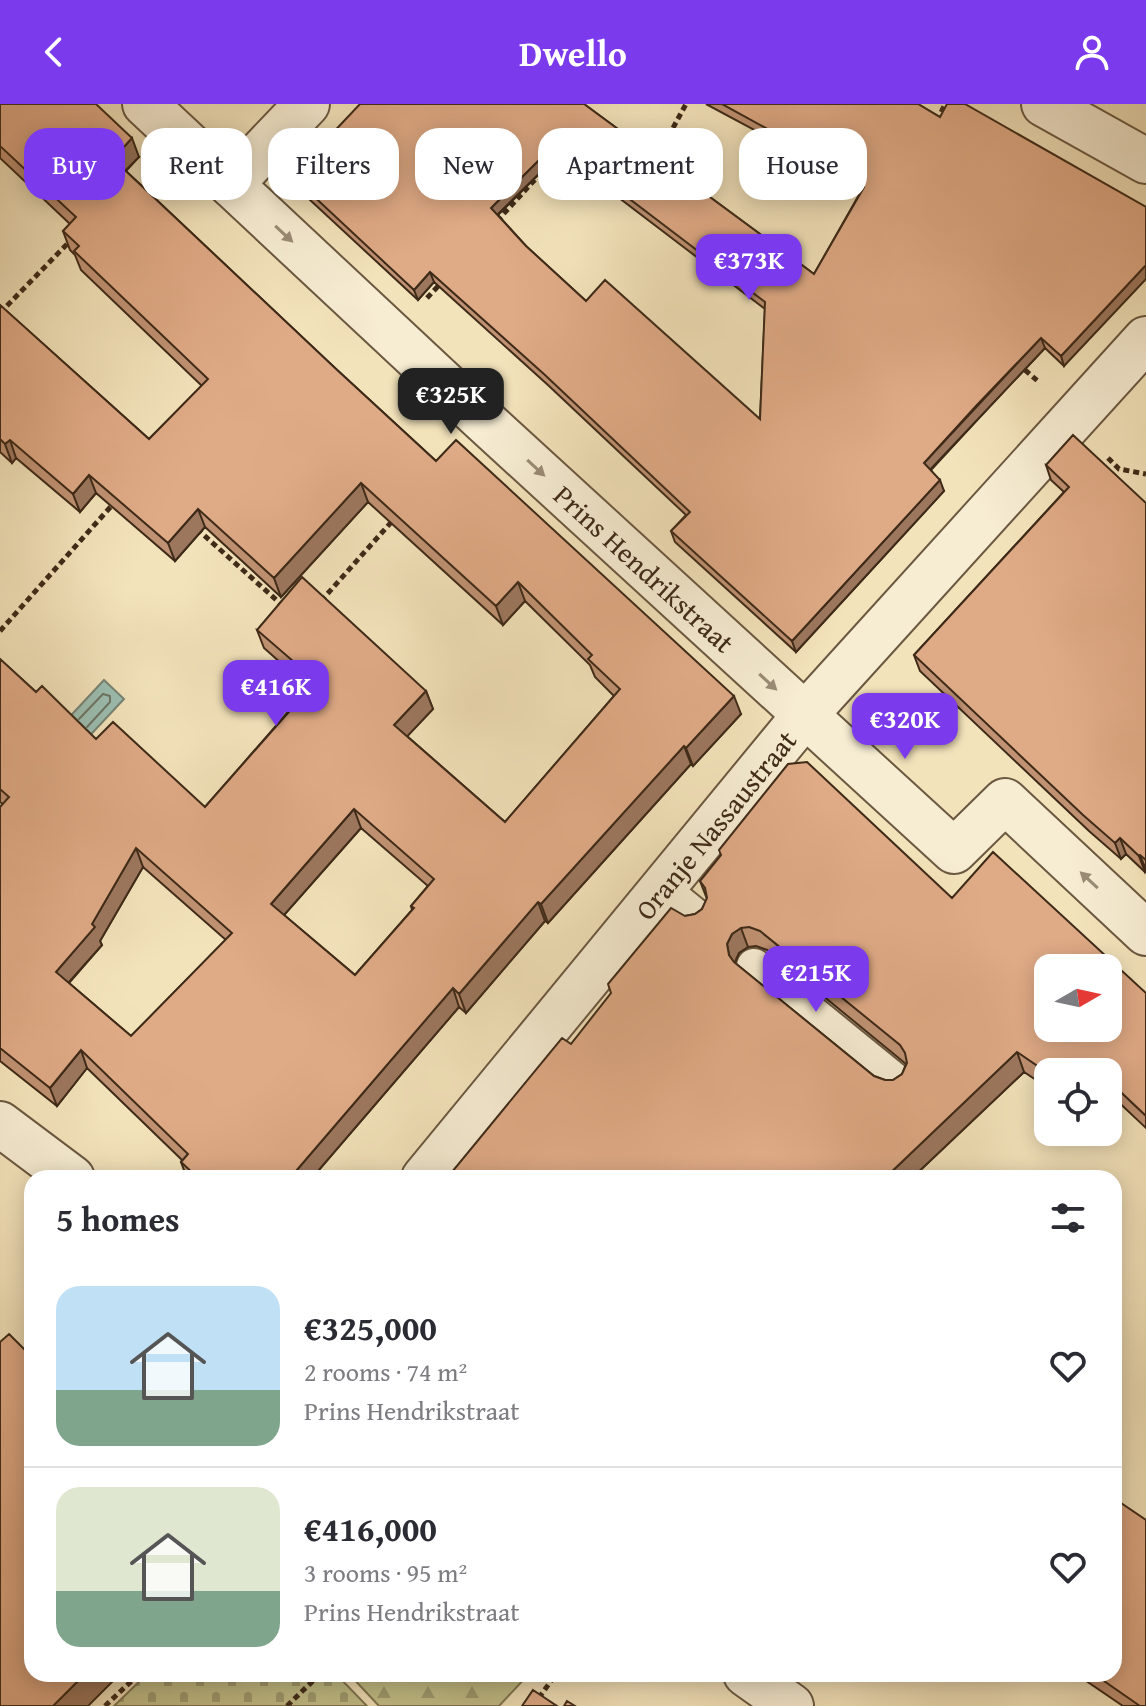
<!DOCTYPE html>
<meta charset="utf-8">
<style>
:root{--surface:#fff;--page:#f2f2f3;--text:#2b2b33;--muted:#7c7c81;--line:#e1e1e2;--accent:#7c3aed}
body{margin:0;font-family:"Gentium Book Plus",serif;background:var(--page);color:var(--text);height:100vh;display:flex;flex-direction:column;font-size:30px;white-space:nowrap}
*{box-sizing:border-box;margin:0}
p{font-size:26px;color:var(--muted)}
.icon{flex:none;width:44px;height:44px;fill:none;stroke:currentColor;stroke-width:2;stroke-linecap:round;stroke-linejoin:round}
.map{position:relative;flex:1;overflow:hidden}
.drawer{position:absolute;left:24px;top:1066px;width:1098px;height:512px;display:flex;flex-direction:column;background:var(--surface);border-radius:24px;box-shadow:0 4px 20px #0003}
.drawer>*{flex:none}
.guide{position:absolute;left:24px;top:24px;width:1098px;height:72px;display:flex;gap:16px}
.needle{width:52px;rotate:81deg}
.tools{position:absolute;left:1034px;top:850px;display:grid;gap:16px}
.tools a{display:grid;place-items:center;width:88px;height:88px;border-radius:16px;background:var(--surface);box-shadow:0 4px 20px #0003;font-size:40px}
.price{position:absolute;translate:-50% -68px;padding:0 18px;border-radius:16px;background:var(--accent);color:#fff;font-size:26px;line-height:52px;filter:drop-shadow(0 2px 4px #0008)}
.price::after{content:'';position:absolute;left:50%;top:48px;width:24px;height:18px;margin-left:-12px;background:inherit;clip-path:polygon(0 0,100% 0,50% 100%)}
.price.selected{background:#222;color:#fff}
ul{padding:0;list-style:none}
li{display:flex;align-items:center;gap:24px;height:200px;padding:0 32px}
li+li{border-top:2px solid var(--line)}
li span{display:grid;place-items:center;flex:none;width:224px;height:160px;border-radius:24px;color:#555}
li>.icon{margin-inline-start:auto}
span .icon{width:96px;height:96px;fill:#fffc;stroke-width:1}
li b{font-size:34px}
h2{display:flex;justify-content:space-between;align-items:center;height:96px;padding:0 32px;font-size:34px}
.tag{padding:0 28px;border-radius:24px;background:var(--surface);box-shadow:0 4px 20px #0003;font-size:28px;line-height:72px}
.tag.selected{background:var(--accent);color:#fff}
header{display:flex;justify-content:space-between;align-items:center;height:104px;padding:0 32px;background:var(--accent);color:#fff;font-size:36px;font-weight:700}
.map>svg:first-child{display:block}
.forest{fill:url(#forest-firs);stroke:#807652;stroke-width:2}
.cemetery{fill:url(#cemetery-stones);stroke:#807652;stroke-width:2}
.water{fill:#9bbeb1;stroke:#768374;stroke-width:2}
.lines{fill:none;stroke-linecap:round;stroke-linejoin:round}
.shore{stroke:#6c7464;stroke-width:2}
.service-casing{stroke:#6b5841;stroke-width:38}
.minor-casing{stroke:#6b5841;stroke-width:48}
.path{stroke:#3e2a18;stroke-width:5;stroke-dasharray:6 4;stroke-linecap:butt}
.service{stroke:#f7edd3;stroke-width:34}
.minor{stroke:#f7edd3;stroke-width:44}
.wall{fill:#c09273;stroke:#3e2a18;stroke-width:2;fill-rule:evenodd}
.shaded-wall{fill:#9c775e;stroke:#3e2a18;stroke-width:2}
.building{fill:#dfaa86;stroke:#3e2a18;stroke-width:2;fill-rule:evenodd}
.oneway{fill:#9a8c76}
.labels{text-anchor:middle;dominant-baseline:central;stroke-width:7;stroke-linejoin:round;paint-order:stroke}
.street-label{font-size:28px;fill:#3e2a18;stroke:#f7edd3}
</style>
<header><svg class="icon" aria-label="back" viewBox="0 0 24 24"><path d="M15 5l-7 7 7 7"/></svg>Dwello<svg class="icon" aria-label="person" viewBox="0 0 24 24"><circle cx="12" cy="8" r="4"/><path d="M4 21q1-7 8-7t8 7"/></svg></header>
<div class="map">
<svg width="1146" height="1602" viewBox="0 0 1146 1602">
<defs>
<pattern id="forest-firs" width="22" height="20" patternUnits="userSpaceOnUse" patternTransform="scale(2)"><rect width="22" height="20" fill="#c3c18b"/><path d="M5 1l3.5 6h-7zM16 11l3.5 6h-7z" fill="#a09d71"/></pattern>
<pattern id="cemetery-stones" width="16" height="16" patternUnits="userSpaceOnUse" patternTransform="scale(2)"><rect width="16" height="16" fill="#c3c18b"/><path d="M2 7V4a2 2 0 0 1 4 0v3zM10 15v-3a2 2 0 0 1 4 0v3z" fill="#a09d71"/></pattern>
</defs>
<rect width="100%" height="100%" fill="#f3e3bb"/>
<filter id="stains"><feTurbulence type="fractalNoise" baseFrequency=".0025" numOctaves="4"/><feColorMatrix values="0 0 0 0 .2 0 0 0 0 .09 0 0 0 0 .02 0 0 0 .5 -.17"/></filter>
<radialGradient id="worn" r=".72"><stop offset=".6" stop-color="#630" stop-opacity="0"/><stop offset="1" stop-color="#630" stop-opacity=".3"/></radialGradient>
<path class="forest" d="M 349,1570 L 529,1570 L 499,1602 L 379,1602 Z"/>
<path class="cemetery" d="M 147,1570 L 336,1570 L 367,1602 L 114,1602 Z"/>
<path class="water" d="M 104,576 L 124,595 L 81,641 L 61,622 Z"/>
<g class="lines">
<path class="shore" d="M 79,615 L 103,590 L 110,592 L 110,598 L 87,623"/>
<g class="service-casing">
<path id="service" d="M 662,785 L 694,811
M 754,862 L 894,976"/>
</g>
<g class="minor-casing">
<g id="minor">
<path id="s1" d="M 145,0 L 482,315 L 954,747 L 1005,697 L 1146,829"/>
<path d="M 1044,0 L 1146,57"/>
<path d="M 231,80 L 307,0"/>
<path d="M 0,1020 L 72,1074"/>
<path id="s2" d="M 424,1074 L 804,612 L 1146,235"/>
<path d="M 746,1570 L 791,1602"/>
</g>
</g>
<path class="path" d="M 937,17 L 945,0
M 654,59 L 686,0
M 497,117 L 563,45
M 427,194 L 442,178
M 0,209 L 72,135
M 1025,266 L 1040,279
M 1108,354 L 1119,365 L 1146,370
M 197,425 L 282,501
M 321,497 L 394,415
M 0,527 L 114,399
M 105,1602 L 139,1570
M 287,1602 L 320,1570
M 533,1602 L 556,1570"/>
<use href="#service" class="service"/>
<use href="#minor" class="minor"/>
</g>
<path class="wall" d="M 0,0 L 139,53 L 126,67 L 335,264 L 436,357 L 741,610 L 693,662 L 691,660 L 548,819 L 545,817 L 466,909 L 459,903 L 312,1074 L 187,1074 L 181,1058 L 182,1056 L 87,964 L 57,1002 L 0,957 L 0,703 L 3,700 L 0,698 L 0,555 L 36,588 L 96,635 L 205,703 L 309,584 L 264,544 L 257,526 L 426,587 L 433,605 L 407,632 L 505,718 L 614,592 L 595,573 L 590,561 L 525,497 L 503,521 L 368,398 L 281,493 L 205,423 L 175,457 L 96,389 L 80,408 L 16,354 L 12,359 L 0,348 L 0,201 L 149,335 L 202,282 L 81,166 L 75,151 L 70,146 L 63,127 L 70,120 L 0,54 ZM 361,724 L 428,782 L 411,802 L 412,806 L 355,871 L 284,811 ZM 143,763 L 226,836 L 131,932 L 69,879 L 102,841 L 100,837 Z
M 584,0 L 814,170 L 860,89 L 777,38 L 706,0 L 918,0 L 940,13 L 1146,103 L 1064,262 L 1045,244 L 980,313 L 931,366 L 944,387 L 796,548 L 675,438 L 671,427 L 686,411 L 549,282 L 434,178 L 418,196 L 296,83 L 292,72 ZM 560,49 L 765,205 L 760,315 L 586,197 L 526,142 L 498,111 Z
M 1046,361 L 1146,399 L 1146,767 L 1145,768 L 1126,750 L 1121,755 L 1089,727 L 920,567 L 914,551 L 1064,388 L 1051,376 Z
M 700,777 L 952,794 L 1146,889 L 1146,1024 L 1112,992 L 1108,996 L 1108,968 L 1048,968 L 1048,984 L 1024,968 L 912,1074 L 571,940 L 685,812 L 695,810 L 702,805 L 707,795 ZM 756,842 L 767,846 L 906,960 L 902,970 L 893,976 L 885,976 L 874,972 L 735,859 L 739,849 L 748,843 Z
M 1076,1570 L 1114,1570 L 1146,1602 L 1123,1602 Z"/>
<path class="shaded-wall" d="M 132,34 L 139,53 L 119,73 L 113,55 Z
M 556,39 L 560,49 L 494,114 L 491,104 Z
M 1146,161 L 1146,175 L 1064,262 L 1061,252 Z
M 430,168 L 434,178 L 418,196 L 414,186 Z
M 1041,234 L 1045,244 L 927,369 L 924,359 Z
M 10,336 L 16,354 L 12,359 L 5,340 Z
M 89,371 L 96,389 L 80,408 L 73,390 Z
M 940,376 L 944,387 L 796,548 L 792,537 Z
M 361,379 L 368,398 L 281,493 L 274,474 Z
M 198,405 L 205,423 L 175,457 L 168,439 Z
M 518,478 L 525,497 L 503,521 L 496,502 Z
M 426,587 L 433,605 L 401,639 L 394,621 Z
M 734,592 L 741,610 L 693,662 L 686,644 Z
M 684,642 L 691,660 L 548,819 L 541,800 Z
M 354,705 L 361,724 L 277,819 L 271,800 Z
M 1120,734 L 1126,750 L 1121,755 L 1115,739 Z
M 136,744 L 143,763 L 100,837 L 102,841 L 62,886 L 56,868 L 92,820 Z
M 1140,751 L 1146,766 L 1145,768 L 1139,752 Z
M 538,798 L 545,817 L 466,909 L 459,890 Z
M 741,824 L 748,843 L 739,849 L 734,860 L 729,851 L 727,840 L 732,830 Z
M 453,884 L 459,903 L 312,1074 L 290,1074 Z
M 81,946 L 87,964 L 57,1002 L 50,984 Z
M 1017,948 L 1024,968 L 912,1074 L 885,1074 Z
M 1108,981 L 1112,992 L 1108,996 Z
M 85,1570 L 120,1570 L 88,1602 L 53,1602 Z"/>
<path class="building" d="M 0,0 L 96,0 L 132,34 L 113,55 L 335,264 L 436,357 L 456,336 L 734,592 L 686,644 L 684,642 L 541,800 L 538,798 L 459,890 L 453,884 L 290,1074 L 198,1074 L 181,1058 L 188,1050 L 81,946 L 50,984 L 0,944 L 0,703 L 9,693 L 0,685 L 0,555 L 36,588 L 42,582 L 96,635 L 113,618 L 205,703 L 316,577 L 257,526 L 302,473 L 426,587 L 394,621 L 505,718 L 620,585 L 588,555 L 592,551 L 518,478 L 496,502 L 361,379 L 274,474 L 198,405 L 168,439 L 89,371 L 73,390 L 10,336 L 5,340 L 0,335 L 0,201 L 149,335 L 208,275 L 74,147 L 79,142 L 63,127 L 76,113 L 0,42 ZM 354,705 L 434,775 L 411,802 L 414,804 L 355,871 L 271,800 ZM 136,744 L 232,829 L 131,932 L 56,868 L 95,823 L 92,820 Z
M 360,0 L 584,0 L 814,170 L 864,83 L 773,28 L 722,0 L 918,0 L 940,13 L 947,0 L 965,0 L 1146,103 L 1146,161 L 1061,252 L 1041,234 L 976,302 L 924,359 L 940,376 L 792,537 L 671,427 L 690,408 L 545,271 L 430,168 L 414,186 L 292,72 ZM 556,39 L 765,198 L 760,315 L 605,176 L 586,197 L 526,142 L 491,104 Z
M 1073,331 L 1146,399 L 1146,756 L 1140,751 L 1139,752 L 1120,734 L 1115,739 L 1083,711 L 914,551 L 1069,383 L 1046,361 Z
M 807,658 L 952,794 L 993,748 L 1146,889 L 1146,1012 L 1108,976 L 1108,968 L 1048,968 L 1048,969 L 1017,948 L 885,1074 L 447,1074 L 562,934 L 571,940 L 611,889 L 608,880 L 671,804 L 685,812 L 695,810 L 702,805 L 707,794 L 705,784 L 700,777 L 721,751 L 719,746 L 788,660 ZM 749,823 L 760,827 L 900,941 L 905,949 L 907,959 L 902,970 L 893,976 L 885,976 L 874,972 L 734,858 L 729,851 L 727,840 L 732,830 L 741,824 ZM 1048,864 L 1108,864 L 1108,924 L 1048,924 Z
M 9,1230 L 32,1253 L 32,1570 L 85,1570 L 53,1602 L 0,1602 L 0,1238 Z
M 1121,1399 L 1146,1416 L 1146,1602 L 1140,1602 L 1094,1570 L 1114,1570 L 1114,1408 Z
M 533,1586 L 557,1602 L 522,1602 Z
M 567,1597 L 575,1602 L 564,1602 Z"/>
<defs><path id="oneway-solid" d="M-6-.8H1V-3.2L6.5 0L1 3.2V.8H-6Z" transform="scale(2)"/></defs>
<g class="oneway">
<use href="#oneway-solid" transform="translate(284 130) rotate(43)"/>
<use href="#oneway-solid" transform="translate(536 364) rotate(43)"/>
<use href="#oneway-solid" transform="translate(768 578) rotate(43)"/>
<use href="#oneway-solid" transform="translate(1089 776) rotate(-137)"/>
</g>
<g class="labels">
<g class="street-label">
<text stroke="none"><textPath href="#s1" startOffset="682">Prins Hendrikstraat</textPath></text>
<text stroke="none"><textPath href="#s2" startOffset="458">Oranje Nassaustraat</textPath></text>
</g>
</g>
<rect width="100%" height="100%" filter="url(#stains)"/>
<rect width="100%" height="100%" fill="url(#worn)"/>
</svg>
<div class="tools">
<a><svg class="needle" viewBox="-14 -14 28 28"><path d="M0-13l5 13h-10z" fill="#e53935"/><path d="M0 13l5-13h-10z" fill="#7c7c81"/></svg></a>
<a><svg class="icon" aria-label="locate" viewBox="0 0 24 24"><circle cx="12" cy="12" r="6"/><path d="M12 2v4M12 18v4M2 12h4M18 12h4"/></svg></a>
</div>
<b class="price" style="left:749px;top:198px">€373K</b>
<b class="price selected" style="left:451px;top:332px">€325K</b>
<b class="price" style="left:276px;top:624px">€416K</b>
<b class="price" style="left:905px;top:657px">€320K</b>
<b class="price" style="left:816px;top:910px">€215K</b>
<div class="guide">
<a class="tag selected">Buy</a>
<a class="tag">Rent</a>
<a class="tag">Filters</a>
<a class="tag">New</a>
<a class="tag">Apartment</a>
<a class="tag">House</a>
</div>
<section class="drawer">
<h2>5 homes<svg class="icon" aria-label="filters" viewBox="0 0 24 24"><path d="M4 7h16M4 17h16"/><circle cx="9" cy="7" r="2"/><circle cx="15" cy="17" r="2"/></svg></h2>
<ul>
<li><span style="background:linear-gradient(#bfe0f5 65%,#7fa58c 0)"><svg class="icon" aria-label="home" viewBox="0 0 24 24"><path d="M3 11l9-7 9 7M6 9v11h12V9"/></svg></span><div><b>€325,000</b><p>2 rooms · 74 m²</p><p>Prins Hendrikstraat</p></div><svg class="icon" aria-label="heart" viewBox="0 0 24 24"><path d="M12 20l-8-8c-3-5 5-10 8-4 3-6 11-1 8 4z"/></svg></li>
<li><span style="background:linear-gradient(#dfe7d0 65%,#7fa58c 0)"><svg class="icon" aria-label="home" viewBox="0 0 24 24"><path d="M3 11l9-7 9 7M6 9v11h12V9"/></svg></span><div><b>€416,000</b><p>3 rooms · 95 m²</p><p>Prins Hendrikstraat</p></div><svg class="icon" aria-label="heart" viewBox="0 0 24 24"><path d="M12 20l-8-8c-3-5 5-10 8-4 3-6 11-1 8 4z"/></svg></li>
</ul>
</section>
</div>
